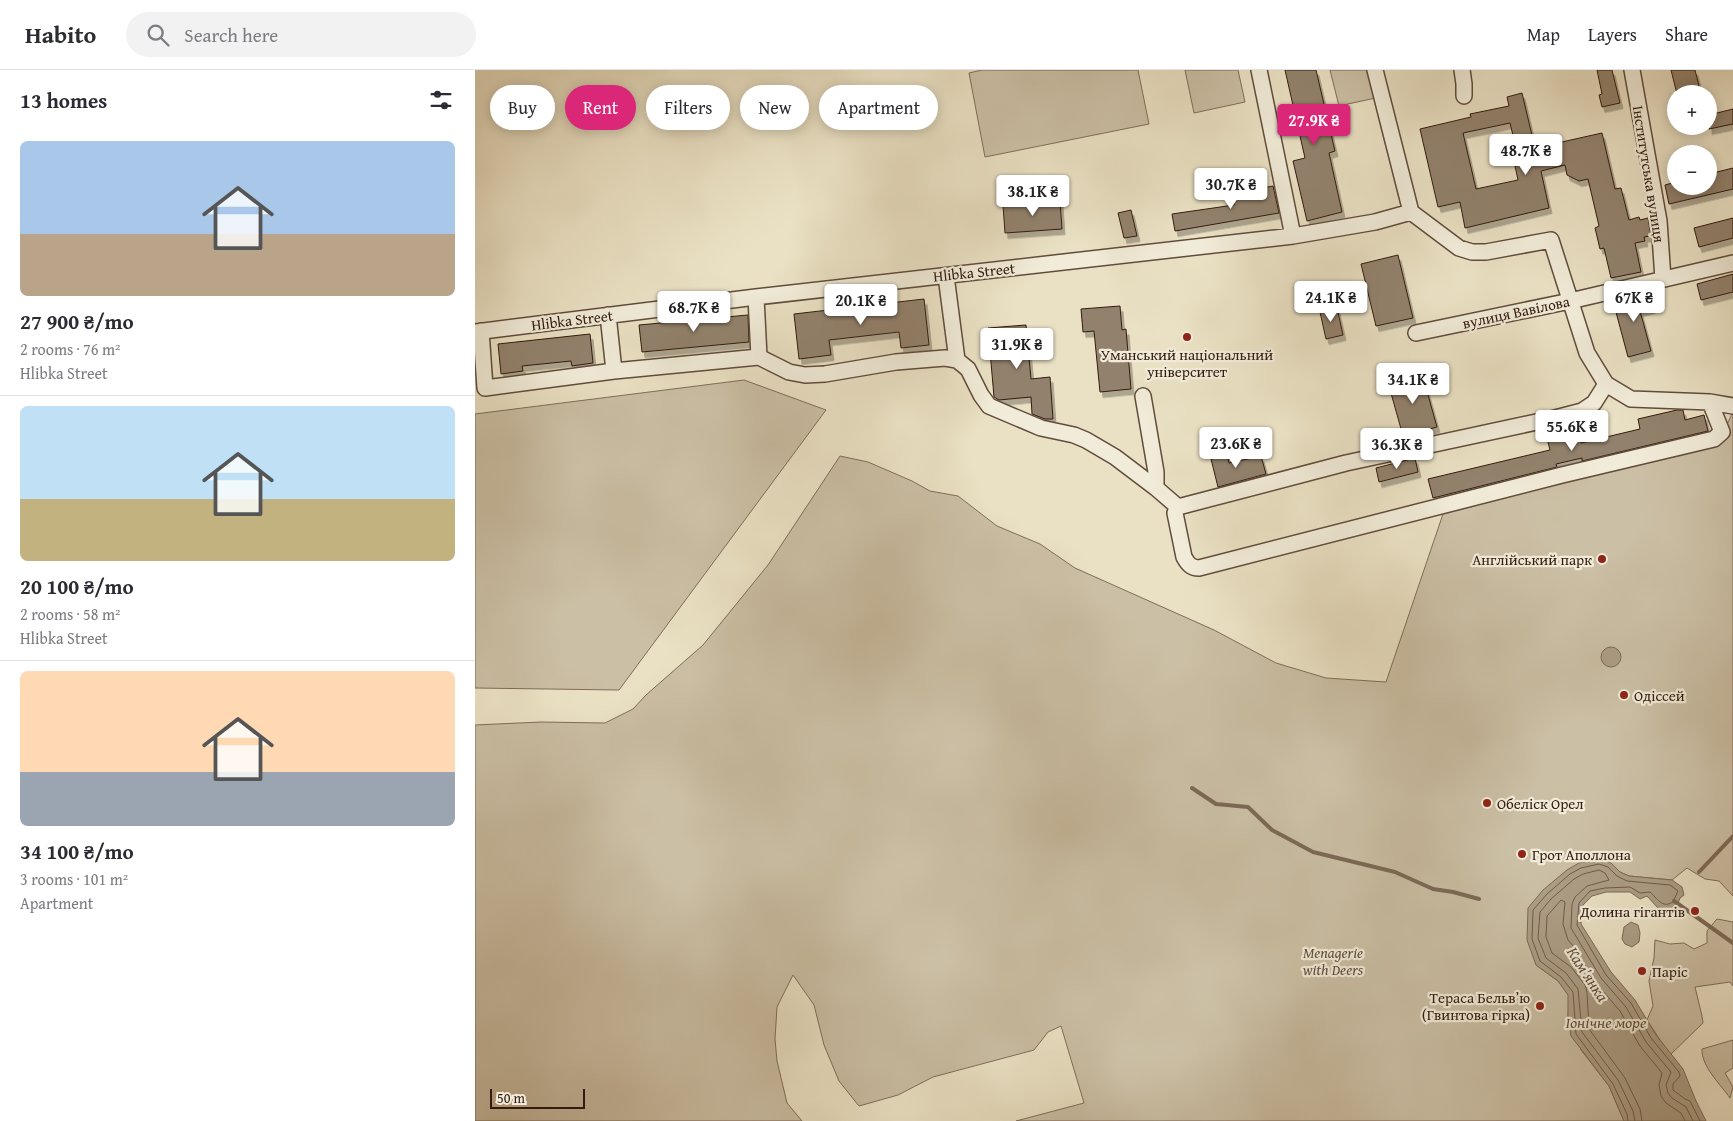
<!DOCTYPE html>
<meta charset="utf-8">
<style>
:root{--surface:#fff;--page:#f2f2f3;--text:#2b2b33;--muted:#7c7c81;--line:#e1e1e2;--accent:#db2777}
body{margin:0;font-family:"Gentium Book Plus",serif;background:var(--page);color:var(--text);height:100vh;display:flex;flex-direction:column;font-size:19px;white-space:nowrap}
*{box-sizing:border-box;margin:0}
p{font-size:16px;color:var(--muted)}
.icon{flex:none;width:28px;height:28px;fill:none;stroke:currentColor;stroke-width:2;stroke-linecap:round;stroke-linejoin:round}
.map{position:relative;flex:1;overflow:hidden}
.sheet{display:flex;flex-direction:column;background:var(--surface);width:475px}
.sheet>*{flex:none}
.guide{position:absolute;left:15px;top:15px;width:475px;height:45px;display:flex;gap:10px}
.tools{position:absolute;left:1192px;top:15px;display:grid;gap:10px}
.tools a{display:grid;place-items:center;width:50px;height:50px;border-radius:50%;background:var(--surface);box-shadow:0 2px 12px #0003;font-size:25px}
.scale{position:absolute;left:15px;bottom:12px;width:95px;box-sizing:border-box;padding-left:5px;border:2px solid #331b0f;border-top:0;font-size:14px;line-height:18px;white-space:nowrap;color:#331b0f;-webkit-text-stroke:4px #f1ecd9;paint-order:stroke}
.price{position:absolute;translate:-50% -42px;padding:0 11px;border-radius:5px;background:#fff;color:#222;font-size:16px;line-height:32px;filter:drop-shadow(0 1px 2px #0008)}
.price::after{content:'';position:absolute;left:50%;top:30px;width:15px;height:11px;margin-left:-8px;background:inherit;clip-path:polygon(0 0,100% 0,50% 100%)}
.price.selected{background:var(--accent);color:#fff}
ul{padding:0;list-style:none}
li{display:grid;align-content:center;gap:10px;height:265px;padding:0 20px}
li+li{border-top:1px solid var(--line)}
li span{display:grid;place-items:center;height:155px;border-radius:8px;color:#555}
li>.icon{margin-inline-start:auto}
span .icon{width:90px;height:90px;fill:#fffc;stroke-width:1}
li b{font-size:21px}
h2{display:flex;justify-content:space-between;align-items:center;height:60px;padding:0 20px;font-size:21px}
.pill{padding:0 18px;border-radius:22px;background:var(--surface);box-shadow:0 2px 12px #0003;font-size:18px;line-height:45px}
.pill.selected{background:var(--accent);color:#fff}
header{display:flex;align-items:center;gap:30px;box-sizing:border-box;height:70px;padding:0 25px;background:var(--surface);border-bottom:1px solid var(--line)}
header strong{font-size:24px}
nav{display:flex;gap:28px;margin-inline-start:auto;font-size:18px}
.search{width:350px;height:45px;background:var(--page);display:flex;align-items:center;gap:12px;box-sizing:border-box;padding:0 18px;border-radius:28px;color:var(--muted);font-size:19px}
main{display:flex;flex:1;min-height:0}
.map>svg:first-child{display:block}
.green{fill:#cbbfa5;stroke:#7f6d5a}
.water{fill:#ac9e86;stroke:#7c6a56}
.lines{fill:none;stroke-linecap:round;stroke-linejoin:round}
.shore{stroke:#705c4a;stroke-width:1}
.stream{stroke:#7c6a56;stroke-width:4}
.building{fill:#92826d;stroke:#331b0f;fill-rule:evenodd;filter:url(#shadow)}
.minor-casing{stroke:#614c3c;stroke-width:18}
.minor{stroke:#f1ecd9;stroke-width:15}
.poi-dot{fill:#8f2418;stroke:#f1ecd9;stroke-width:2}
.labels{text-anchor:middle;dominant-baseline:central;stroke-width:4.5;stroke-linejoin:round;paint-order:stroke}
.street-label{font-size:15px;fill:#331b0f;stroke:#f1ecd9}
.poi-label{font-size:15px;fill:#331b0f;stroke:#f1ecd9;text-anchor:start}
.park-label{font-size:15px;font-style:italic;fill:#614c3c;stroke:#f1ecd9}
.water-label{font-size:16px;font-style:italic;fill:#634f3f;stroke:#f1ecd9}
</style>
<header>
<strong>Habito</strong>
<div class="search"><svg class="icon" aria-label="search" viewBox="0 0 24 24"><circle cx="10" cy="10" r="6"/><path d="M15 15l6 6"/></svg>Search here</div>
<nav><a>Map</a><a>Layers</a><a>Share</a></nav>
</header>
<main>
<section class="sheet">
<h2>13 homes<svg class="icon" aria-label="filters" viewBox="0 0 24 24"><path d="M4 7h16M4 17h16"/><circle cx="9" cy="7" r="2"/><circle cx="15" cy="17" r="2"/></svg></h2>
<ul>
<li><span style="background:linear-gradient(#a9c7e8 60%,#b9a48a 0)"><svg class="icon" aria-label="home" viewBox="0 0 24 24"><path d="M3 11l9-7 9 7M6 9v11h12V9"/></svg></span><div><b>27 900 ₴/mo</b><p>2 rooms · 76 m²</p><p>Hlibka Street</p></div></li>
<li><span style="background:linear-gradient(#bfe0f5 60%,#c2b280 0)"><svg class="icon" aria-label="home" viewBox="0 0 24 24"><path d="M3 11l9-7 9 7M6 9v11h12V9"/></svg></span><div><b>20 100 ₴/mo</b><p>2 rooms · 58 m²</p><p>Hlibka Street</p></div></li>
<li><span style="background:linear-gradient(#ffd9b3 65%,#9aa5b1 0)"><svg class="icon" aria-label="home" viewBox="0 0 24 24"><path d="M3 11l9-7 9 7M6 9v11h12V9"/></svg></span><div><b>34 100 ₴/mo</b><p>3 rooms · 101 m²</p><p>Apartment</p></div></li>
</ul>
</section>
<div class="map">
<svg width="1258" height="1051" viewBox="0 0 1258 1051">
<defs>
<filter id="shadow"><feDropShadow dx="3" dy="5.5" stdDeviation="0" flood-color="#0004"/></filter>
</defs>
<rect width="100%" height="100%" fill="#eae1c4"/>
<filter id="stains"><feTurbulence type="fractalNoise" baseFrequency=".004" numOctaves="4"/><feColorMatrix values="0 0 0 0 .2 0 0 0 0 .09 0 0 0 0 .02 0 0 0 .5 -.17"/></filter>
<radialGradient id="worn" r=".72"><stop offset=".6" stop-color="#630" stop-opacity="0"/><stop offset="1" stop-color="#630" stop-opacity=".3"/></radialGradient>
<path class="green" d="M 507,0 L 663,0 L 674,54 L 510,87 L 494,3 Z
M 710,0 L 763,0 L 770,32 L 719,43 Z
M 855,0 L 908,0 L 914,25 L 864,36 Z
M 269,310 L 351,340 L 144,620 L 0,618 L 0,344 Z
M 1258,342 L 1258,826 L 1244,811 L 1230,809 L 1212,798 L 1197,810 L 1154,806 L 1145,802 L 1136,793 L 1092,800 L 1081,811 L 1061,895 L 1083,911 L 1094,925 L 1093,946 L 1106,980 L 1134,1016 L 1149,1051 L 541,1051 L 609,1033 L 586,956 L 573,962 L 559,980 L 458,1007 L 423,1025 L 384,1036 L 364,1011 L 349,975 L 339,935 L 318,905 L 302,937 L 300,969 L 302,991 L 312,1033 L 327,1051 L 0,1051 L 0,655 L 66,652 L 130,653 L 158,639 L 171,625 L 228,575 L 293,495 L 365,386 L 393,392 L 437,411 L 455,421 L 483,426 L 522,456 L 565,474 L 600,498 L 739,560 L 801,593 L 851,608 L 911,612 L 970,438 L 1245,369 Z
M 1242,849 L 1258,852 L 1258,916 L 1255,912 L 1220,917 L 1227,946 L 1228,953 L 1195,985 L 1172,950 L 1178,936 L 1174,911 L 1179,888 L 1180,870 L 1195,874 L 1209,873 L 1219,879 L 1232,873 L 1232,861 Z
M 1258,970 L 1258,998 L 1250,1003 L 1258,1017 L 1255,1028 C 1246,1015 1226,996 1227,979 Z"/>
<path class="water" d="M1126 587a10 10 0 1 1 20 0a10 10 0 1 1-20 0Z
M 1125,788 L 1136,793 L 1145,802 L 1154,806 L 1197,810 L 1207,817 L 1209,825 L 1205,828 L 1202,836 L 1195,840 L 1183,838 L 1172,826 L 1165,829 L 1155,822 L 1131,822 L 1117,826 L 1108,835 L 1106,854 L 1136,902 L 1160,930 L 1181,965 L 1208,999 L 1221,1031 L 1231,1051 L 1149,1051 L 1134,1016 L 1096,966 L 1093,946 L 1093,925 L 1083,911 L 1061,895 L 1052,870 L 1053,838 L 1068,820 L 1092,800 L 1104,793 Z
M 1156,852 L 1163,855 L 1165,863 L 1164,872 L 1157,877 L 1150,874 L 1147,869 L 1149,857 Z"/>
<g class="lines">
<path class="shore" d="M 1153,1051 L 1152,1044 L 1138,1014 L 1101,964 L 1098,922 L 1086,907 L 1065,891 L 1057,869 L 1058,840 L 1072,824 L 1095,804 L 1106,798 L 1124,794 L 1133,797 L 1142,806 L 1152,811 L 1195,815 L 1203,821 L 1198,832 C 1187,839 1182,828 1175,822 L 1165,823 L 1155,817 L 1130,818 L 1115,821 L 1104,833 L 1102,855 L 1131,905 L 1156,933 L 1176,968 L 1204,1002 L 1205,1006 L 1198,1014 L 1198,1020 L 1210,1029 L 1215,1031 L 1225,1051
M 1160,1051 L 1158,1041 L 1143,1010 L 1107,962 L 1103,919 L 1091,903 L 1071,888 L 1063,868 L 1065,842 L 1076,829 L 1099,809 L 1108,804 L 1124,800 L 1130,803 L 1134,810 L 1112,816 L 1100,827 L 1097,834 L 1096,858 L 1126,908 L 1151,937 L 1171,972 L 1196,1002 L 1191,1015 L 1193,1023 L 1197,1028 L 1211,1037 L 1218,1051
M 1167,1051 L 1165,1039 L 1150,1008 L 1114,959 L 1112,922 L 1110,915 L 1096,897 L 1077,883 L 1071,867 L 1072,846 L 1086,830 L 1090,832 L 1088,854 L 1093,870 L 1099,877 L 1120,912 L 1145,941 L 1165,976 L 1187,1003 L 1184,1015 L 1186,1026 L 1191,1033 L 1206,1043 L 1210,1051"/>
<path class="stream" d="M 717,718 L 741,734 L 773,737 L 797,760 L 838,782 L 920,802 L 958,819 L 978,822 L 1004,829
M 1224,802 L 1258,766
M 1199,831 L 1258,873"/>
</g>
<path class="building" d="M 810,0 L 841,0 L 860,81 L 854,83 L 867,142 L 832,151 L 818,91 L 830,88 Z
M 1122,0 L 1137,0 L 1145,33 L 1127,37 L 1124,25 L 1127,24 Z
M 1196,0 L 1220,0 L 1226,24 L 1202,24 Z
M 1047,23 L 1060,78 L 1127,63 L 1140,119 L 1146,118 L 1154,150 L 1164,147 L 1165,150 L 1173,148 L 1176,166 L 1169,167 L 1170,171 L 1160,173 L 1166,202 L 1136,208 L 1129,178 L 1125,179 L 1120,158 L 1124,156 L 1113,109 L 1104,111 L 1092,105 L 1090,95 L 1066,101 L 1074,138 L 990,158 L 985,132 L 963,137 L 945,59 L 996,47 L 995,44 L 1034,36 L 1032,27 ZM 1035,53 L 1045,95 L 1040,96 L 1043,110 L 1001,119 L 988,63 Z
M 1258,39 L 1258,54 L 1234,59 L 1234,45 Z
M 1258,98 L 1258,119 L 1194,134 L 1190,115 L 1201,112 L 1201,116 L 1234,116 L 1234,104 Z
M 798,116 L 804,143 L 700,161 L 697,144 L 759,135 L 757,125 L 787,120 L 787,118 Z
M 585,131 L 587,159 L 530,163 L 528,135 Z
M 656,140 L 662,166 L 649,168 L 643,143 Z
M 1258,148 L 1258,168 L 1224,177 L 1219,158 Z
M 923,185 L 938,248 L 901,256 L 886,194 Z
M 1258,204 L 1258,222 L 1226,230 L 1222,214 Z
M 1174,222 L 1177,238 L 1165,241 L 1176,281 L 1153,287 L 1138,231 Z
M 449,229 L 454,275 L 426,278 L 424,262 L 354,270 L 356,285 L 324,289 L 319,244 Z
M 645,236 L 647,260 L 651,259 L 656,319 L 625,322 L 619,261 L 608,262 L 606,239 Z
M 862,238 L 868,265 L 851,269 L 845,242 Z
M 273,245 L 274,272 L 167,282 L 164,255 Z
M 551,255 L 556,309 L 575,307 L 578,349 L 570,349 L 557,344 L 556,327 L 524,330 L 519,327 L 513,258 Z
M 115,264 L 118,293 L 97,296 L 96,291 L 47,296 L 48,301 L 26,304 L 23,274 Z
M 938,305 L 939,309 L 948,307 L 962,357 L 928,366 L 914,316 L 924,313 L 922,309 Z
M 1202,340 L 1208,340 L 1210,350 L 1229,345 L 1233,361 L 1107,391 L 1107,388 L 1081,394 L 1082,397 L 958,428 L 953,409 L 1075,380 L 1072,368 L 1103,361 L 1106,373 L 1165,359 L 1163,349 Z
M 751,381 L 754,393 L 786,386 L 791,404 L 743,417 L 736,389 L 741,388 L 740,383 Z
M 940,388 L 943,402 L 904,412 L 901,398 Z"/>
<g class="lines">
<g class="minor-casing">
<path id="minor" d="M 784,0 L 818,166
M 987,0 L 989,14 L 989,26
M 1157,0 L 1184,151 L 1188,209
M 471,206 L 482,290
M 133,245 L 139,301 L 284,287 L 281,227
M 6,261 L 10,318 L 139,301
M 0,262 L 281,227 L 818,166 L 900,152 L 936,142
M 941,263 L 1095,231 L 1258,193
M 284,287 L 314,302 L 330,305 L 350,304 L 421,292 L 470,288 L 482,290 L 493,299 L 506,325 L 514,336 L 566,358 L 599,365 L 611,370 L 640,387 L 681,418
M 668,326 L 681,402 L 681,418 L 703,437 L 871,393 L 1080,348 L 1107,341 L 1119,333 L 1131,314
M 1235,332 L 1258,336
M 703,437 L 700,443 L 709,487 C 713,494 716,498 724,498 L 1087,405 L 1239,369 L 1247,362 L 1235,332 L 1156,329 L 1131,314 L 1112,283 L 1076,170 L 1011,182 L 997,182 L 984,178 L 936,142 L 900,0"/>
</g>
<use href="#minor" class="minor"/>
</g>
<g class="poi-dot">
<circle cx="712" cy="267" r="5"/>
<circle cx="1127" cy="489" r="5"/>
<circle cx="1149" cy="625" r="5"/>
<circle cx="1012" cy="733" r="5"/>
<circle cx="1047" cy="784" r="5"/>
<circle cx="1220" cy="841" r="5"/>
<circle cx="1167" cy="901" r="5"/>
<circle cx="1065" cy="936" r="5"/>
</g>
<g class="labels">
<g class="street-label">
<text transform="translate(1174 104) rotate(81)">Інститутська вулиця</text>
<text transform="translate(499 202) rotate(-6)">Hlibka Street</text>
<text transform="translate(1041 242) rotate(-12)">вулиця Вавілова</text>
<text transform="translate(97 250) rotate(-7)">Hlibka Street</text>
</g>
<g class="poi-label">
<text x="712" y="284" text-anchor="middle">Уманський національний<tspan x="712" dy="17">університет</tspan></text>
<text x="1117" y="489" text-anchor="end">Англійський парк</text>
<text x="1159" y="625">Одіссей</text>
<text x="1022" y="733">Обеліск Орел</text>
<text x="1057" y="784">Грот Аполлона</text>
<text x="1210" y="841" text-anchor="end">Долина гігантів</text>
<text x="1177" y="901">Паріс</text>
<text x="1055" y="927" text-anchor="end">Тераса Бельв’ю<tspan x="1055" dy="17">(Гвинтова гірка)</tspan></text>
</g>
<g class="park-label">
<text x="858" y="882">Menagerie<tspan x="858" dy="17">with Deers</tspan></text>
</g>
<g class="water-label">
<text transform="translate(1113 904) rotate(57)">Кам'янка</text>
<text x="1131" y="952">Іонічне море</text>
</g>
</g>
<rect width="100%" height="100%" filter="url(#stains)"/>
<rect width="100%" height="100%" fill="url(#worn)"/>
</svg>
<div class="tools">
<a>+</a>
<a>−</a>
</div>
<div class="scale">50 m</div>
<b class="price selected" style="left:839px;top:76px">27.9K ₴</b>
<b class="price" style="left:1051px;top:106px">48.7K ₴</b>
<b class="price" style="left:756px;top:140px">30.7K ₴</b>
<b class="price" style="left:558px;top:147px">38.1K ₴</b>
<b class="price" style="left:856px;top:253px">24.1K ₴</b>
<b class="price" style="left:1159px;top:253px">67K ₴</b>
<b class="price" style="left:386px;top:256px">20.1K ₴</b>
<b class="price" style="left:219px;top:263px">68.7K ₴</b>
<b class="price" style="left:542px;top:300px">31.9K ₴</b>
<b class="price" style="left:938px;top:335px">34.1K ₴</b>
<b class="price" style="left:1097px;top:382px">55.6K ₴</b>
<b class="price" style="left:761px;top:399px">23.6K ₴</b>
<b class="price" style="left:922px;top:400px">36.3K ₴</b>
<div class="guide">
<a class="pill">Buy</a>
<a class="pill selected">Rent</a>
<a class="pill">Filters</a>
<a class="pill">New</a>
<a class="pill">Apartment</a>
</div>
</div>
</main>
